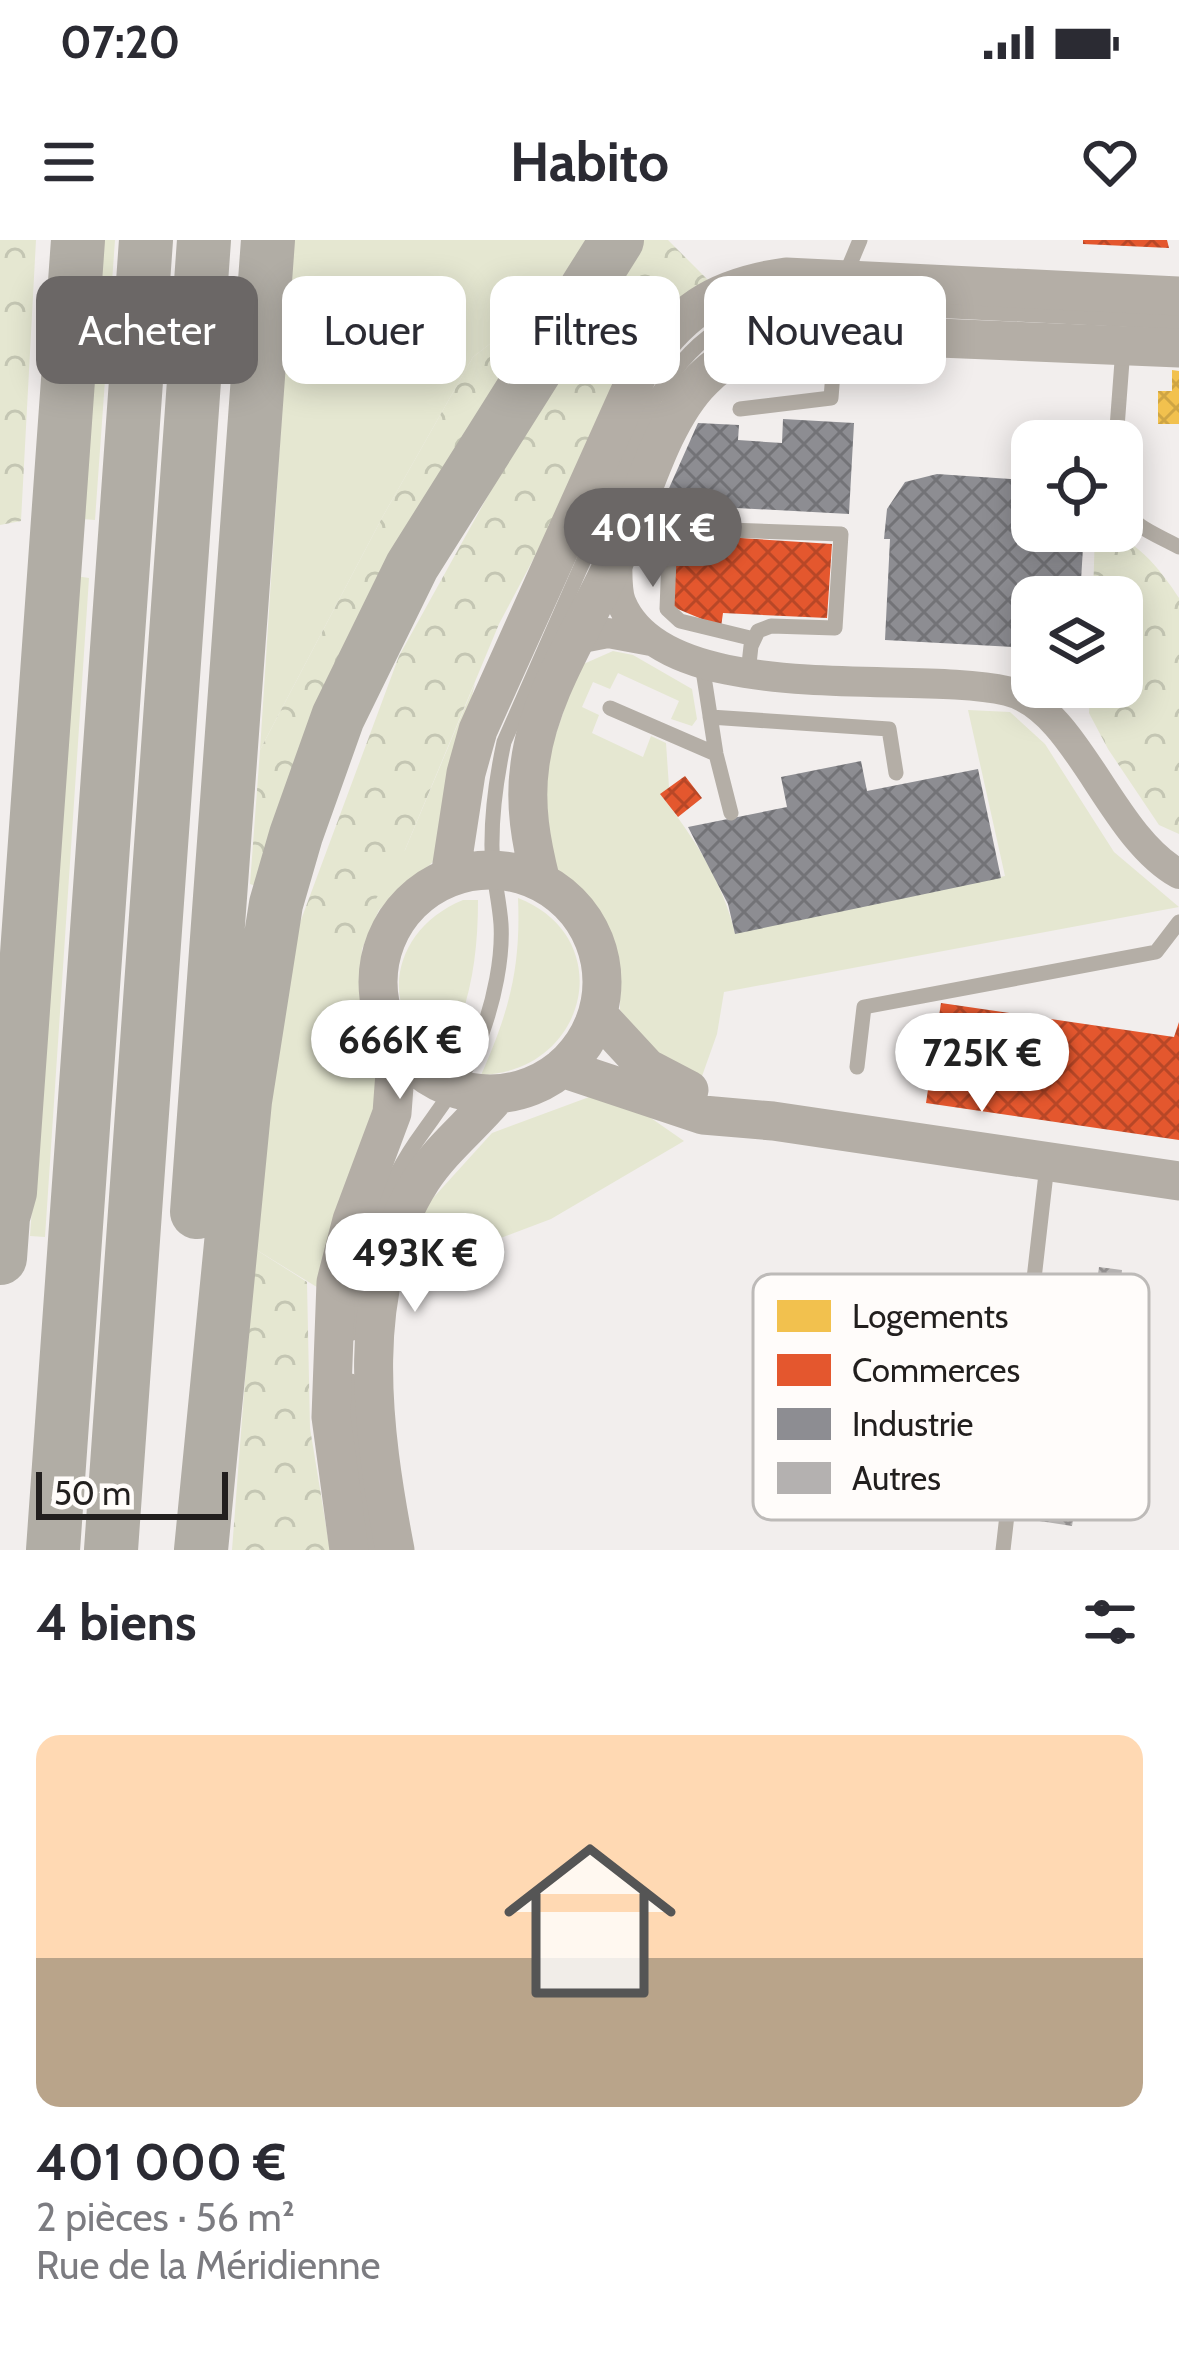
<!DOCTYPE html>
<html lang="fr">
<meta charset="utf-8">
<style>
:root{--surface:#fff;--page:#f2f2f3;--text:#2b2b33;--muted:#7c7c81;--line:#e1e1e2;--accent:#6b6766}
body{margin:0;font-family:Cabin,sans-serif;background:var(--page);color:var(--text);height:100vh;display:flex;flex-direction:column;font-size:45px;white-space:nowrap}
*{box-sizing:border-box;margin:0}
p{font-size:39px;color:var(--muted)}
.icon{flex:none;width:66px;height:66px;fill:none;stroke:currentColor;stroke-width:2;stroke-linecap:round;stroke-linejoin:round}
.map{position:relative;height:1310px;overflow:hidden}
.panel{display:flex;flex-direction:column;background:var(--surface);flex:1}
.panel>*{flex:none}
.guide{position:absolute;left:36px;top:36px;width:1107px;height:108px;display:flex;gap:24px}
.fabs{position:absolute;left:1011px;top:180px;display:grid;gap:24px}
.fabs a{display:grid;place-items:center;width:132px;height:132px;border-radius:24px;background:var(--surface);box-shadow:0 6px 30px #0003;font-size:60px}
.scale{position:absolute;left:36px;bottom:30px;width:192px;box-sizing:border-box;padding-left:12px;border:6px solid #221f1e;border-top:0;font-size:33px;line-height:42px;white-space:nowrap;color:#221f1e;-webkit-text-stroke:9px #fffcfa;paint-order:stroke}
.price{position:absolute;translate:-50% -102px;padding:0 27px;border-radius:42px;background:#fff;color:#222;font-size:39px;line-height:78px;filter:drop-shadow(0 3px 6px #0008)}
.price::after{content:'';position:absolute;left:50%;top:72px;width:36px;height:27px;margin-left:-18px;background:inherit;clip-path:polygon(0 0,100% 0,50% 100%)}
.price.on{background:var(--accent);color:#fff}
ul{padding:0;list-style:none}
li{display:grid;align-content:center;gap:24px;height:636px;padding:0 36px}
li+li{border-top:3px solid var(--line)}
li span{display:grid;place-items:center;height:372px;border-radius:24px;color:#555}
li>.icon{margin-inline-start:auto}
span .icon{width:216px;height:216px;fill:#fffc;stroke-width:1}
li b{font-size:51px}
h2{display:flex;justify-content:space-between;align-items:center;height:144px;padding:0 36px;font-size:51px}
.tag{padding:0 42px;border-radius:24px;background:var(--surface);box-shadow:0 6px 30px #0003;font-size:42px;line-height:108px}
.tag.on{background:var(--accent);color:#fff}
.status{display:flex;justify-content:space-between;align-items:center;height:84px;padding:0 60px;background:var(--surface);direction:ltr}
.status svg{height:33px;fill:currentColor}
header{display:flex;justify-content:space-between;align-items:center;height:156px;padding:0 36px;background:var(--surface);font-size:54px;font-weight:800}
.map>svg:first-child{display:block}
.grass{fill:#e5e7d1}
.forest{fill:url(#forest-crowns)}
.homes{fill:url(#homes-cross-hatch)}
.shops{fill:url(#shops-cross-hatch)}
.industry{fill:url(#industry-cross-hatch)}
.building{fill:url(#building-cross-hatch)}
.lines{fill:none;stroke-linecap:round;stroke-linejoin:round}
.service{stroke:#b4aea6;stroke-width:15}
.minor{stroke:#b4aea6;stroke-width:30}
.tertiary{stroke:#b4aea6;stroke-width:39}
.motorway{stroke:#b1ada5;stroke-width:54}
.key{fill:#fffcfa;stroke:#bdbab8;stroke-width:3}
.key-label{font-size:33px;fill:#221f1e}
</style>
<div class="status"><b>07:20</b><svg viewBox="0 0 49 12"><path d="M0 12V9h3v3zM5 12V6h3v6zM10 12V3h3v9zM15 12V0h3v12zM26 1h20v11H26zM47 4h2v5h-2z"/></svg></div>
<header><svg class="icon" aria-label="menu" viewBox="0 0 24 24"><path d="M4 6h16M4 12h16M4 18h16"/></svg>Habito<svg class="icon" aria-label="heart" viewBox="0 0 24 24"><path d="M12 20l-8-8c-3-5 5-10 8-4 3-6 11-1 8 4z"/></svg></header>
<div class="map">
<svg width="1179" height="1310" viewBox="0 0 1179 1310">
<defs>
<pattern id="forest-crowns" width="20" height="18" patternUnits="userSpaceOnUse" patternTransform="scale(3)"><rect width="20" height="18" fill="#e5e7d1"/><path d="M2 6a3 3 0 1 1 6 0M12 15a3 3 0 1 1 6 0" fill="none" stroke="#c4c6b3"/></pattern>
<pattern id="homes-cross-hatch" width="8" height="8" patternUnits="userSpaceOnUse" patternTransform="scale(3)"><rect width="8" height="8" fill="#f2c14e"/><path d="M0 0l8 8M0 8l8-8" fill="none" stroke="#cfa544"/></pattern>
<pattern id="shops-cross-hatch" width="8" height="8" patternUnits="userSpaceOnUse" patternTransform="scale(3)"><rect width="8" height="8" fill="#e4572e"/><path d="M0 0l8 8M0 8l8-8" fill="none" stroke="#b84727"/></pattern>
<pattern id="industry-cross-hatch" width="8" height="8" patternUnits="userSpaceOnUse" patternTransform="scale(3)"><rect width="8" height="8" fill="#8d8d92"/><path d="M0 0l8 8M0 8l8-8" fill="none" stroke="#737377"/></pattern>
<pattern id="building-cross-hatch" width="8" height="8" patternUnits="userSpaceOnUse" patternTransform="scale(3)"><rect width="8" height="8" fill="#b4b1b0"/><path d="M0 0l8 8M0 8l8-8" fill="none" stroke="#928f8f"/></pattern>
</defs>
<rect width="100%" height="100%" fill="#f2eeed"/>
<path class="grass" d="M 102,0 L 115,0 L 95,280 L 82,279 Z
M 293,0 L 590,0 L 540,65 L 473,117 L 383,276 L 260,510 Z
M 76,336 L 89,338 L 45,997 L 30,996 Z
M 613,411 L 633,415 L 692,449 L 697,479 L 692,486 L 671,479 L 679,461 L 618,433 L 610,449 L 593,442 L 582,467 L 599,475 L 592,493 L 643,517 L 651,496 L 666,503 L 669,547 L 661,555 C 694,598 722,640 735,693 L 1005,636 L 968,470 L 1010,472 L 1045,504 L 1114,612 L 1179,667 L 724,752 L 717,794 L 701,839 L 661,820 L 620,770 L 620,729 L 603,683 L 581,654 L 545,621 L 532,564 L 579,426 Z
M 475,443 L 434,621 L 379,670 L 362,709 L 360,773 L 380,814 L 377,886 L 320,1049 L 255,1009 L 283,747 L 298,688 L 405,610 Z
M 518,658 C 620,698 587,832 481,835 C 509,772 521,728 518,658 Z
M 463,660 L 478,660 C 478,719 470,767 443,820 C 374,774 390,690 463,660 Z
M 600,853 L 625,860 L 684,901 L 551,979 L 495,1000 L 412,1004 L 423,969 L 492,893 Z"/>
<path class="forest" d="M 0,0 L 36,0 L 21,281 L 0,285 Z
M 644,0 L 668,0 L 712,44 L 590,212 L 499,384 L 405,610 L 354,696 L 298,688 L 399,416 L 525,189 Z
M 540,65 L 489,161 L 266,649 L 250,644 L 260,510 L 383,276 L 473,117 Z
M 1095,291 C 1131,291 1161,330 1179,358 L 1179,594 L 1159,585 L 1108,509 L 1089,473 L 1090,447 L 1122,447 L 1122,357 L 1093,357 Z
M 255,1009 L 307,1042 L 310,1188 L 330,1310 L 232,1310 Z"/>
<path class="homes" d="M 1172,130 L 1179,131 L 1179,184 L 1158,184 L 1158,151 L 1172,151 Z"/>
<path class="shops" d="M 1083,0 L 1167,0 L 1169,8 L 1083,4 Z
M 678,294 L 832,304 L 827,378 L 723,373 L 721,387 L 673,367 Z
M 685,536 L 702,558 L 678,577 L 660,554 Z
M 941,763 L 1174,797 L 1179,782 L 1179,900 L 926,863 Z"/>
<path class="industry" d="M 783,179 L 854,183 L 849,274 L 662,264 L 698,183 L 739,185 L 738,200 L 782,203 Z
M 937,234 L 1027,240 L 1026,253 L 1032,254 L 1032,291 L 1084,291 L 1080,357 L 1032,357 L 1032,408 L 885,400 L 890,299 L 884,299 L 887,269 L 905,242 Z
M 861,521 L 867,551 L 978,529 L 1001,638 L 735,694 L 728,664 L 688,587 L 787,567 L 781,537 Z"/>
<path class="building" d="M 1099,1027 L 1122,1030 L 1119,1058 L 1095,1055 Z
M 1044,1213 L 1084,1219 L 1072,1286 L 1033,1280 Z"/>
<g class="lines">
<path class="service" d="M 845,36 L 860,0
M 740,169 L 831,158 L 836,95
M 1116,201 L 1123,108
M 1122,267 C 1136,289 1158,295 1179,307
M 702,424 L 716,514 L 731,573
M 748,433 L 751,406 L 758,391 L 771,386 L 835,388 L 841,294 L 674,288 L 670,292 L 667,369 L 680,381 L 754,399
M 610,468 L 716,514
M 710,477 L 889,489 L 896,533
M 857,827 L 864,767 L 1156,712 L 1179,682
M 353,1093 C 357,1026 378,958 416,902 C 440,867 468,834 482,793 C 494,760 503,718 501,684 C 499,656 491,630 492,602 C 492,567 497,535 504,502 L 655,158 C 704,84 740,68 828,65 L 1179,82
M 351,1141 L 353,1185 L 372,1310
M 1003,1310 L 1047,925"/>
<path class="minor" d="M 617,317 C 618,330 616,349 621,362 C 665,470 914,429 1007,451 C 1078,468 1108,594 1179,634
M 577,399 L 608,393 L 651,401"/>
<path class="tertiary" d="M378 742a112 112 0 1 1 224 0a112 112 0 1 1-224 0Z
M 450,637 L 466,533 L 478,490 L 638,134 C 677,73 714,47 786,37 L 1179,56
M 541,642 C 531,602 524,565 530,524 C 539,453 586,384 615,320 C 640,265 660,181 703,139 C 728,114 759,102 792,92 L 1179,108
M 598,775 L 647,828 L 689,850
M 562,828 L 703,875 L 773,881 L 1179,941
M 349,1310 L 331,1177 L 336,1042 L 352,980 L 392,873 L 397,806
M 395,1310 C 372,1190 352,1047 422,939 C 442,908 473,884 496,856"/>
<path class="motorway" d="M 197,972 L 268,0
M 0,1018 L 3,977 L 10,952 L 78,0
M 53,1310 L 146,0
M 111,1310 L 204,0
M 201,1310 L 245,861 L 276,664 L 296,595 L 338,477 L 412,326 L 617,0"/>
</g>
<rect x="753" y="1034" width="396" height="246" rx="18" class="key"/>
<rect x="777" y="1060" width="54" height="32" fill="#f2c14e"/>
<rect x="777" y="1114" width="54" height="32" fill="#e4572e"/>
<rect x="777" y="1168" width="54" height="32" fill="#8d8d92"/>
<rect x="777" y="1222" width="54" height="32" fill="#b4b1b0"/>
<g class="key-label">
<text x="852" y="1088">Logements</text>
<text x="852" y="1142">Commerces</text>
<text x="852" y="1196">Industrie</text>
<text x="852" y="1250">Autres</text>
</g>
</svg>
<div class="fabs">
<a><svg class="icon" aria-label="locate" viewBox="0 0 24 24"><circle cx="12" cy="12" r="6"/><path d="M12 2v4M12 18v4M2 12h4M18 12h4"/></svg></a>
<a><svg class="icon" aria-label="layers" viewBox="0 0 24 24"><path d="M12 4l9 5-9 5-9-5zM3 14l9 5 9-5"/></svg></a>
</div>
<div class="scale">50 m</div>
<b class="price on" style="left:653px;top:350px">401K €</b>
<b class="price" style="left:400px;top:862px">666K €</b>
<b class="price" style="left:982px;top:875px">725K €</b>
<b class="price" style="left:415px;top:1075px">493K €</b>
<div class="guide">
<a class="tag on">Acheter</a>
<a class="tag">Louer</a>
<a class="tag">Filtres</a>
<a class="tag">Nouveau</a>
</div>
</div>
<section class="panel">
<h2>4 biens<svg class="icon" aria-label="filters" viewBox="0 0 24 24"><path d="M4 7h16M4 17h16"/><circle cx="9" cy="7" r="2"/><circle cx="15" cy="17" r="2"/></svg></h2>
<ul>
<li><span style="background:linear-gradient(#ffd9b3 60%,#b9a48a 0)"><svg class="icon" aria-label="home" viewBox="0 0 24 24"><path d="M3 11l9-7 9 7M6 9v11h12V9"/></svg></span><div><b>401 000 €</b><p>2 pièces · 56 m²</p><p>Rue de la Méridienne</p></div></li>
</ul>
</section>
